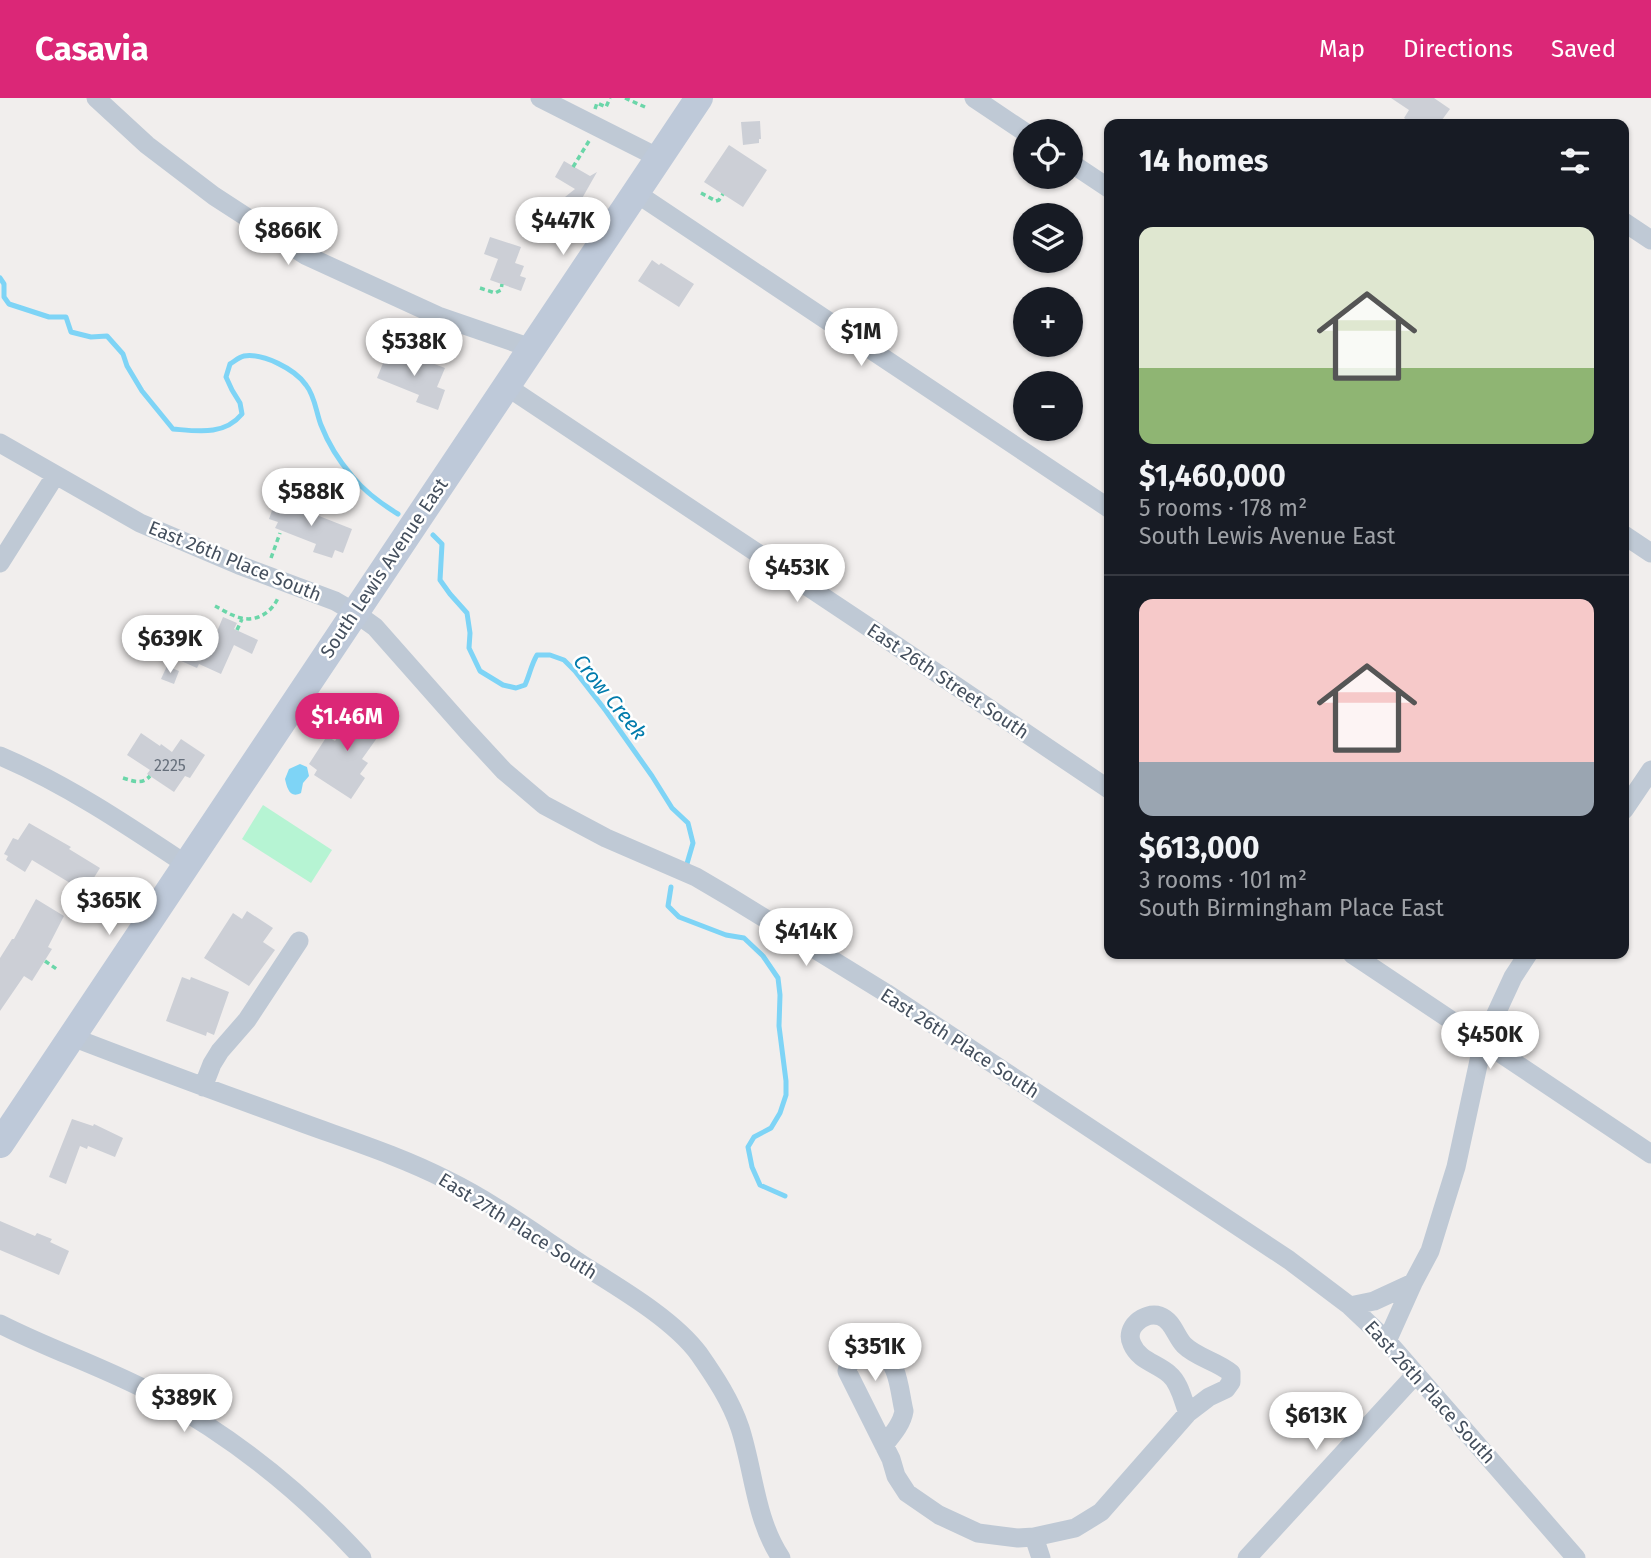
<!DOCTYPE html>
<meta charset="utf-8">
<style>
:root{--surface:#171b24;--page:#242831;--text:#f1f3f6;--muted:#9ea1a6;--line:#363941;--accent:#db2777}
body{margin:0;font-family:"Fira Sans",sans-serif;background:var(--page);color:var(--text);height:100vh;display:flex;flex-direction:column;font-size:26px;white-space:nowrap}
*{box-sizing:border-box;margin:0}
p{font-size:23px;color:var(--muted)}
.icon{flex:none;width:38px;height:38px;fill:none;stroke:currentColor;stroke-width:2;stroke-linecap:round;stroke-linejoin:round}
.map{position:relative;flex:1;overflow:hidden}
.details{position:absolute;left:1104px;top:21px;width:525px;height:840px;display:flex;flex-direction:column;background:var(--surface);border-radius:14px;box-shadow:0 2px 5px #0004}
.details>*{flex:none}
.controls{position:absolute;left:1013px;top:21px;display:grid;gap:14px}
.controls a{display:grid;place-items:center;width:70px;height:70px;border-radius:50%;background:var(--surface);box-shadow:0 2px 5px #0004;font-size:35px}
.price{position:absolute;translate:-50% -60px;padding:0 16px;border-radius:24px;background:#fff;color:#222;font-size:23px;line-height:46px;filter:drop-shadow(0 2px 4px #0008)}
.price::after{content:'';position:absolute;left:50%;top:42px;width:21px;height:16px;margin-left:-10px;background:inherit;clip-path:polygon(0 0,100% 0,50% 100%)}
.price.selected{background:var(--accent);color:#fff}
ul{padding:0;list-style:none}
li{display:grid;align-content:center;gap:14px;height:371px;padding:0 35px}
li+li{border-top:2px solid var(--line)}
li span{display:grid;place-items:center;height:217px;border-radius:14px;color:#555}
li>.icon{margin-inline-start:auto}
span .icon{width:126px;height:126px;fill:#fffc;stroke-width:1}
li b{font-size:30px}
h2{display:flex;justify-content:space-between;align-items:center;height:84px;padding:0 35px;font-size:30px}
header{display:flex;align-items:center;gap:42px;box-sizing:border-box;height:98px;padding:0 35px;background:var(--accent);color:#fff}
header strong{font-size:33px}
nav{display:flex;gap:38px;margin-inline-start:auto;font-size:24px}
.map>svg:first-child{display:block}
.green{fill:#b6f4d3}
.water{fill:#7ed4f6}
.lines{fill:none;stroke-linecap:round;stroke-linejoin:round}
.stream{stroke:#7ed4f6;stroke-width:5}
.building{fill:#cccfd6}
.path{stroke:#6bd6a9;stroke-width:3.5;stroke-dasharray:5 3.5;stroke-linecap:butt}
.minor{stroke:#bfc9d5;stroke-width:19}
.secondary{stroke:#bec9d9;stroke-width:28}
.labels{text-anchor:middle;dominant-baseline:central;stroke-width:5;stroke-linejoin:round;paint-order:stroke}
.number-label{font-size:16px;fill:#666f7b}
.street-label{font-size:19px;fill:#444f5d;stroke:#fff}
.water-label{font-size:21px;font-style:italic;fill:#017bac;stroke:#fff}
</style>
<header>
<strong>Casavia</strong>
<nav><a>Map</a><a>Directions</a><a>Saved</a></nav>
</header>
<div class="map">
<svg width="1651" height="1460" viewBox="0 0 1651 1460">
<rect width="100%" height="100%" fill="#f1eeed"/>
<path class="green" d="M 263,707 L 332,752 L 311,785 L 242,741 Z"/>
<path class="water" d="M 300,666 L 307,669 L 309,678 L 303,685 L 301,695 C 290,701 287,690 285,681 L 289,671 Z"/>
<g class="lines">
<path class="stream" d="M 0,180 L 4,186 L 4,199 L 9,206 L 49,219 L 66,219 L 71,234 L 91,239 L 107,238 L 123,256 L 127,268 L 142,293 L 173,331 C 197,333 224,338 242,316 L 240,305 L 232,292 L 226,279 L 230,266 C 235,263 239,259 244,258 C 263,255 295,271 306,287 C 315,298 316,314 321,327 C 328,345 340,364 352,378 C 365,394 380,405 398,416
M 433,437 L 442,446 L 440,482 L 450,496 L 467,515 L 470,535 L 469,550 L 480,573 L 503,587 L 516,590 L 525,587 C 530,576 531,567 537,557 L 550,557 L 564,562 L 575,573 L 606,613 L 652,678 L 672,710 L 688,725 L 693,745 L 686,769
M 671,789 L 668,808 L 679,819 L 726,837 L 744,840 L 763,858 L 778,880 L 780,897 L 779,928 L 786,983 L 786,997 L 780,1015 L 771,1030 L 754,1039 L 748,1049 L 752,1069 L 760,1087 L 785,1098"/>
</g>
<path class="building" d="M 1391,0 L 1434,0 L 1450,11 L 1439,26 L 1413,26 L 1404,20 L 1409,12 Z
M 760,23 L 761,41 L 759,41 L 759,45 L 743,47 L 741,24 Z
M 729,47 L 767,72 L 743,109 L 704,84 Z
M 564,63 L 590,78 L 597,74 L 576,111 L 578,113 L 563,126 L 550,111 L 575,91 L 555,79 Z
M 490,139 L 521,149 L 515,165 L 524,168 L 520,178 L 526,180 L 521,193 L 490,182 L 498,161 L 484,156 Z
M 652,162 L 659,167 L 661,165 L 694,186 L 679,209 L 638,183 Z
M 388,253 L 407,260 L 408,256 L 445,270 L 437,289 L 445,292 L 438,312 L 416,304 L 419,297 L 377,280 Z
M 276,401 L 352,431 L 343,455 L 335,452 L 332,460 L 313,454 L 316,446 L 275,430 L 278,424 L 269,421 Z
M 223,519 L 237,525 L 234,531 L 258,542 L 252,556 L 234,547 L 221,576 L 199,566 L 197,570 L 179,562 L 193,532 L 214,541 Z
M 167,568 L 179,573 L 174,586 L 161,581 Z
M 361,605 L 380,618 L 369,634 L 377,640 L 362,661 L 368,665 L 360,676 L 365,680 L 351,701 L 314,677 L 317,672 L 309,666 L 327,638 L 335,643 Z
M 141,635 L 160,648 L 161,646 L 172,654 L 181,641 L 205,657 L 190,680 L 185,678 L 174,694 L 147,676 L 150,672 L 127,657 Z
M 29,725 L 71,749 L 69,751 L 100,770 L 85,794 L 32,762 L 25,774 L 6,762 L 8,758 L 4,756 L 13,740 L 18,742 Z
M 36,801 L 64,818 L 48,849 L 52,851 L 32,883 L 24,878 L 0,913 L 0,860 L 12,841 L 14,841 Z
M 247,813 L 273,830 L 263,844 L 275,852 L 249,888 L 204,860 L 233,815 L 242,821 Z
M 182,879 L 190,882 L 191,879 L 229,894 L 214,937 L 207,934 L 206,938 L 166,923 Z
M 72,1021 L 93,1028 L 94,1026 L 123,1040 L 115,1059 L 88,1048 L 87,1051 L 80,1048 L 66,1086 L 49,1079 Z
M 0,1123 L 35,1138 L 37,1135 L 52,1141 L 50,1144 L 69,1153 L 59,1177 L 0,1152 Z"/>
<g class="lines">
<path class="path" d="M 625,0 L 645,9
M 595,11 L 597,5 L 606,9 L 610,0
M 573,69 L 589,43
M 701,95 L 716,103 L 719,102 L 723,96
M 480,190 L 495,195 L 501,192 L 502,186
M 428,263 L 432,251
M 271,460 L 280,435
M 215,508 C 223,512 232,518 241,520 C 257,524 272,514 278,500
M 237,532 L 242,521
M 123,680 C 133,683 142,687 150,678
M 45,863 L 58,872"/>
<path class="minor" d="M 96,0 L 147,47 L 214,98 L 305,157 L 438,218 L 531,250
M 540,0 L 659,60
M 974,0 L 1026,35
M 1071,65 L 1110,91
M 636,95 L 1110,411
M 1624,124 L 1651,142
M 506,288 L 873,532 L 1110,692
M 0,345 L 140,425 L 239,467 L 335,503 L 354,514 L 375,529 L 467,633 L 504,673 L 544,707 L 606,740 L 696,779 L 730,799 L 886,895 L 1289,1162 L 1350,1208 L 1387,1243 L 1576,1460
M 1624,437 L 1651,455
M 0,465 L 55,378
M 0,658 C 66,686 127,727 187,767
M 1624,712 L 1651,672
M 1352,856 L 1651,1056
M 72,939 C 147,968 223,996 300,1024 C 349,1042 400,1058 447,1082 C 496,1106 541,1140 586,1169 C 621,1191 674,1222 699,1256 C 715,1279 731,1303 740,1330 C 754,1373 755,1421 781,1460
M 203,989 L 212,966 L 220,953 L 247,922 L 299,843
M 1350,1208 L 1374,1203 L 1413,1185
M 0,1226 C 51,1252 106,1270 156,1297 C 233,1339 303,1395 362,1460
M 1387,1243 L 1413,1185 L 1430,1153 L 1442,1114 L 1456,1069 L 1483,944 L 1513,879 L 1528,856
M 884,1347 C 892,1337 902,1326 904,1313 C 899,1292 899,1263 878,1253 C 873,1250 868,1249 863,1252 C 853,1256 849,1264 847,1273 L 891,1361 L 896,1378 L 907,1395 L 939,1417 L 978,1435 L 1018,1440 L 1034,1439 L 1075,1430 L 1101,1414 L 1188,1315 L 1209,1299 L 1226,1291 L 1231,1284 L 1231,1275 C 1217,1263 1197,1260 1184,1247 C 1175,1237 1173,1223 1160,1218 C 1144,1213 1124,1230 1132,1246 C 1139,1263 1157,1265 1169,1276 C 1180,1285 1183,1303 1188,1315
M 1034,1439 L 1041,1460
M 1247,1460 L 1416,1276"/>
<path class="secondary" d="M 0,1046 L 699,0"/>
</g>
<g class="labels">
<g class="number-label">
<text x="170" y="667">2225</text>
</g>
<g class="street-label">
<text transform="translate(235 463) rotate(22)">East 26th Place South</text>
<text transform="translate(384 470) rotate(-56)">South Lewis Avenue East</text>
<text transform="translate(948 583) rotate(34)">East 26th Street South</text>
<text transform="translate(960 945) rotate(33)">East 26th Place South</text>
<text transform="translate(518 1128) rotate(32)">East 27th Place South</text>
<text transform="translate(1430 1294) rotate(48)">East 26th Place South</text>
</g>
<g class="water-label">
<text transform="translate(610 599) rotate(51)">Crow Creek</text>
</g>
</g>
</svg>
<div class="controls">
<a><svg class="icon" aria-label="locate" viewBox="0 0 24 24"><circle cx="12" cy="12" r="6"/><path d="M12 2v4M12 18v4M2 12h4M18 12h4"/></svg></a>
<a><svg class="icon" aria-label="layers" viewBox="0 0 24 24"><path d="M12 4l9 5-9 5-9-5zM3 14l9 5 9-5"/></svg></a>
<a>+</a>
<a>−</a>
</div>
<b class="price" style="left:563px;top:159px">$447K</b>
<b class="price" style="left:288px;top:169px">$866K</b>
<b class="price" style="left:861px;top:270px">$1M</b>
<b class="price" style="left:414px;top:280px">$538K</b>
<b class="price" style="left:311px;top:430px">$588K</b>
<b class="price" style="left:797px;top:506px">$453K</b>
<b class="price" style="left:170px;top:577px">$639K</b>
<b class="price selected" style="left:347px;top:655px">$1.46M</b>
<b class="price" style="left:109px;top:839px">$365K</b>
<b class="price" style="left:806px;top:870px">$414K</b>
<b class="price" style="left:1490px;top:973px">$450K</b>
<b class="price" style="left:875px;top:1285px">$351K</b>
<b class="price" style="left:184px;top:1336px">$389K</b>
<b class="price" style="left:1316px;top:1354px">$613K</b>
<section class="details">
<h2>14 homes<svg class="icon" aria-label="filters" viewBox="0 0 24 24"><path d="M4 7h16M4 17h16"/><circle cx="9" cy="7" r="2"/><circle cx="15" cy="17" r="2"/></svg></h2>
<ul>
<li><span style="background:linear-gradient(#dfe7d0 65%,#8fb573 0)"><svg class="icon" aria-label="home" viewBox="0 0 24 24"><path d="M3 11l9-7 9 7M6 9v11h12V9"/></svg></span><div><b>$1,460,000</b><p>5 rooms · 178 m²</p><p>South Lewis Avenue East</p></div></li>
<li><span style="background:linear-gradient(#f6c9c9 75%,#9aa5b1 0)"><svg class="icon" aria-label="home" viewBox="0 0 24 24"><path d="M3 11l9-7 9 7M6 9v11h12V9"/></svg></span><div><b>$613,000</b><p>3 rooms · 101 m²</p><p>South Birmingham Place East</p></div></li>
</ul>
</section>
</div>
